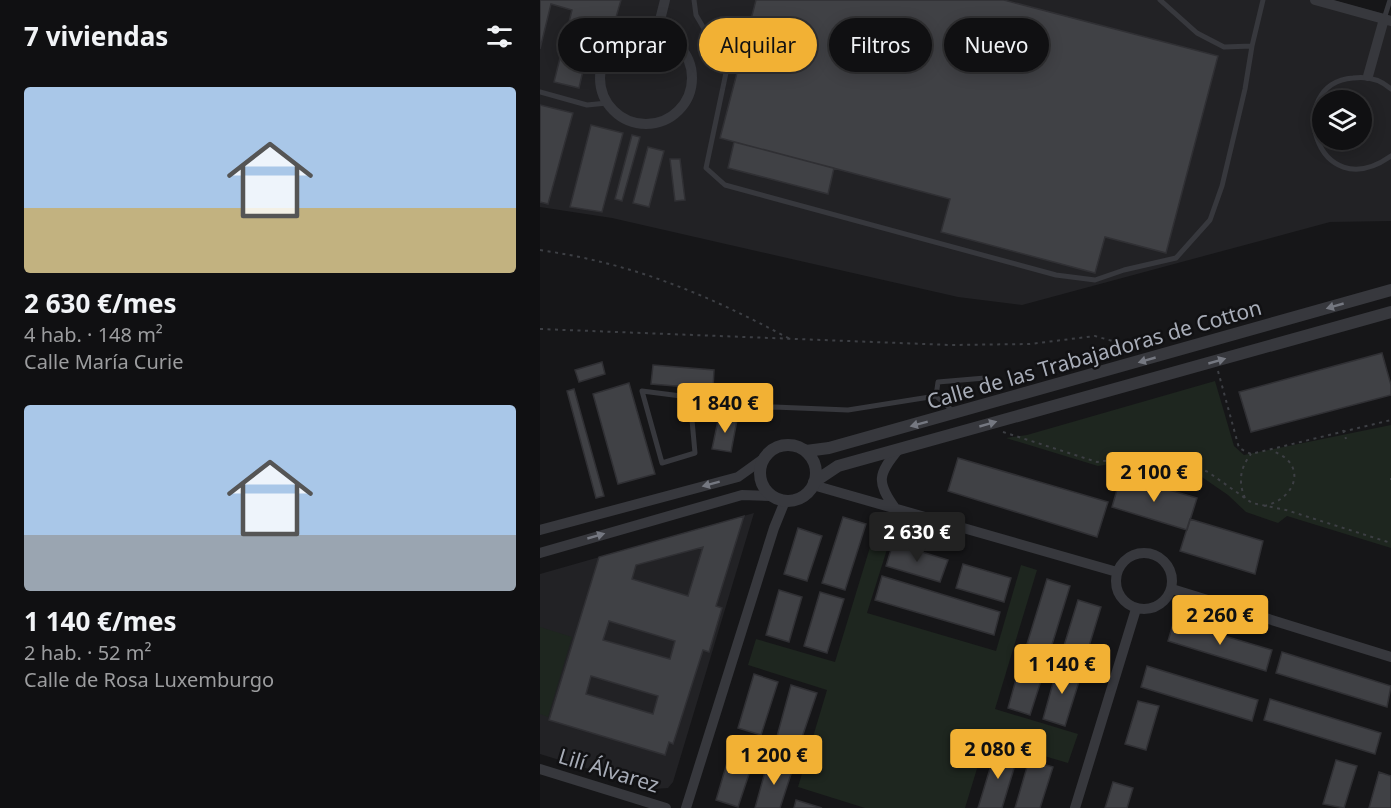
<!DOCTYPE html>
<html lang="es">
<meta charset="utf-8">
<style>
:root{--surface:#101012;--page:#1e1e20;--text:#f1f3f6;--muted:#9c9d9f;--line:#303032;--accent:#f2b134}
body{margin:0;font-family:"Noto Sans",sans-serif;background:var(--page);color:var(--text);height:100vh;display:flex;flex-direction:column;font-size:22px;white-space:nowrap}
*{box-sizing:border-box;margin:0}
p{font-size:20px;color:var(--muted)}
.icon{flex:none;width:33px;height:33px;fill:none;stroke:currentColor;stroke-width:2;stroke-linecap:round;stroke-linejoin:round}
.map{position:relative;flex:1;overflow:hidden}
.panel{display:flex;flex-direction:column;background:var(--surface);width:540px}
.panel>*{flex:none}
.banner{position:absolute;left:18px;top:18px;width:570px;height:54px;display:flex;gap:12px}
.tools{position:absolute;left:772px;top:90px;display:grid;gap:12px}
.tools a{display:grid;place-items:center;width:60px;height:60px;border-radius:50%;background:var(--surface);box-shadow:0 3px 15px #0003,0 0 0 2px var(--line);font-size:30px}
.price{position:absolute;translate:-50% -51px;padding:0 14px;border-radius:6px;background:var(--accent);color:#111;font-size:20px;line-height:39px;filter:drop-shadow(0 2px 3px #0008)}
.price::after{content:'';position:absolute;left:50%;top:36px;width:18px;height:14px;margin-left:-9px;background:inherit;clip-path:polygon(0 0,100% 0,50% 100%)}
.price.selected{background:#222;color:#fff}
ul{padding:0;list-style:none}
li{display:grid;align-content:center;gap:12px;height:318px;padding:0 24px}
li span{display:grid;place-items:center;height:186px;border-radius:6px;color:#555}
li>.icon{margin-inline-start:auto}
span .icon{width:108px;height:108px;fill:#fffc;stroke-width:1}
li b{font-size:26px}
h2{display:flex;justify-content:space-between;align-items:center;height:72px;padding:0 24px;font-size:26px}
.chip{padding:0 21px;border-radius:27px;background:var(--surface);box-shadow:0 3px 15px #0003,0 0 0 2px var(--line);font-size:21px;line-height:54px}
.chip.selected{background:var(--accent);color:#111}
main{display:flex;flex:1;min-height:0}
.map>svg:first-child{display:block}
.built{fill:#222225;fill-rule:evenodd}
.green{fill:#1e261f}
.building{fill:#404145;stroke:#303034;stroke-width:1.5;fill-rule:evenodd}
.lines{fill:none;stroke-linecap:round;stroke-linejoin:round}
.path{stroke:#3d3f44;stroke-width:2;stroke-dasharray:3 4.5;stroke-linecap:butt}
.service{stroke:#37383d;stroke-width:5}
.minor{stroke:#37383d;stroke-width:10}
.tertiary{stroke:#37383d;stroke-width:12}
.oneway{fill:#757881}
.labels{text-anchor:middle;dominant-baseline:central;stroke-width:5;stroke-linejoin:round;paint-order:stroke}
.street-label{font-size:21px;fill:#a8adb8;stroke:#111113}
</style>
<main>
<section class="panel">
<h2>7 viviendas<svg class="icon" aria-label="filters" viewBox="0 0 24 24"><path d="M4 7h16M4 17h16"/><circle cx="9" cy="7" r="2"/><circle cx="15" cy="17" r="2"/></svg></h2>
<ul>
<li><span style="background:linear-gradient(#a9c7e8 65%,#c2b280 0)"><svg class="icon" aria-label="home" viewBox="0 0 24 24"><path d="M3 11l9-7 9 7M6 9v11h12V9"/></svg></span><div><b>2 630 €/mes</b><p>4 hab. · 148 m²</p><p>Calle María Curie</p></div></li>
<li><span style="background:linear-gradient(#a9c7e8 70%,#9aa5b1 0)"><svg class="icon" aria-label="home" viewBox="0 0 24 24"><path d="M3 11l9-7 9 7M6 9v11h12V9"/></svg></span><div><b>1 140 €/mes</b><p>2 hab. · 52 m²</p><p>Calle de Rosa Luxemburgo</p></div></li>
</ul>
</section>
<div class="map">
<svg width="851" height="808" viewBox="0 0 851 808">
<rect width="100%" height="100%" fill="#161618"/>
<path class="built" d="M 0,0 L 793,0 L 851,16 L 851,221 L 790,222 L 482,305 L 418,297 L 72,218 L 0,207 ZM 783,100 L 822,100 L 822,140 L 783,140 Z
M 214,513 L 133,782 L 128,788 L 114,789 L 115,781 L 97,776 L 94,783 L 0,754 L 0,574 Z"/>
<path class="green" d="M 675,381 L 694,446 L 704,455 L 851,425 L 851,548 L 747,516 L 738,523 L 706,512 L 688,495 L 640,462 L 607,458 L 558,466 L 466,438 L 487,435 Z
M 338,521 L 354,527 L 327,613 L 456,651 L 481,565 L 497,570 L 455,709 L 538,734 L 528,763 L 446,739 L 425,808 L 325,808 L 258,787 L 287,690 L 208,665 L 216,639 L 295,662 Z
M 0,627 L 32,637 L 8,717 L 0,714 Z"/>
<path class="building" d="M 0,0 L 81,0 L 75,21 L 73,20 L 47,53 L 39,88 L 14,82 L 32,10 L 11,4 L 0,49 Z
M 216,0 L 464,0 L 678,56 L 626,253 L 565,237 L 555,273 L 401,232 L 410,199 L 180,138 Z
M 0,105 L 33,113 L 8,204 L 0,202 Z
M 51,125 L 83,133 L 62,212 L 30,207 Z
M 92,135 L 100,137 L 82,201 L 75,199 Z
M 194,142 L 294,168 L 288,194 L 188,168 Z
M 108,147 L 124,151 L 109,207 L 93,203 Z
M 130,159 L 140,159 L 145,200 L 135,201 Z
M 842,353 L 851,385 L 851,395 L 711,432 L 699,392 Z
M 62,362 L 65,374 L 39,382 L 35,370 Z
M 113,365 L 174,370 L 173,389 L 111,384 Z
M 89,383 L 115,474 L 78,484 L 53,394 Z
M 431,387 L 431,393 L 413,398 L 412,388 Z
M 34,389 L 64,496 L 56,498 L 27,391 Z
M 179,416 L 197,420 L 191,452 L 172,449 Z
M 418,458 L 568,502 L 557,537 L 408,491 Z
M 581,476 L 657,498 L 647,530 L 572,507 Z
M 204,516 L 176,606 L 182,608 L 169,652 L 163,650 L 133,744 L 129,742 L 125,755 L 9,720 L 59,557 ZM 163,547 L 148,596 L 92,579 L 96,565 ZM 69,621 L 135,641 L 130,659 L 63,640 ZM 51,676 L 118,696 L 113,714 L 46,694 Z
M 303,517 L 326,524 L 305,590 L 282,583 Z
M 650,519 L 723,541 L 715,574 L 640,551 Z
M 258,528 L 282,536 L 267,581 L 244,574 Z
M 353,543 L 408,560 L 400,582 L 346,566 Z
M 423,564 L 471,578 L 464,602 L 416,588 Z
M 342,576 L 460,612 L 454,635 L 335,600 Z
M 507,579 L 530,586 L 510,651 L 487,644 Z
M 239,590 L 262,597 L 249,642 L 226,635 Z
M 280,592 L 304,599 L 287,653 L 264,646 Z
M 538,600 L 561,607 L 546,656 L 523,649 Z
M 634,621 L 732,650 L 726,671 L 628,641 Z
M 742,652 L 851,686 L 847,707 L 736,673 Z
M 483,654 L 507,662 L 490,715 L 468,708 Z
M 518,665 L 542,672 L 525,726 L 503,719 Z
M 607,666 L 718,700 L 712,721 L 601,687 Z
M 214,674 L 238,682 L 221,735 L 198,728 Z
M 251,685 L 277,693 L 255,758 L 233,751 Z
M 730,699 L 841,733 L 835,754 L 724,720 Z
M 598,701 L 619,706 L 606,750 L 585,744 Z
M 192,746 L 216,753 L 198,807 L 176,800 Z
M 456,749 L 478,755 L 462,808 L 438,808 Z
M 489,760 L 513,767 L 500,808 L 475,808 Z
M 796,760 L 817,766 L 804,808 L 783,804 Z
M 228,761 L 253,768 L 240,808 L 215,808 Z
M 839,772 L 851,776 L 851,808 L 829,808 Z
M 573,782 L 593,788 L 587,808 L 565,808 Z
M 256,800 L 282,808 L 254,808 Z"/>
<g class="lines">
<path class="path" d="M 0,250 C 95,264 166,294 250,339
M 0,329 L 410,345 L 490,344 L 555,336 L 597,348
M 678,371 L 699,448 L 711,454 L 851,420
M 803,430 L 806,439
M 463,432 L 557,462 L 606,455 L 638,459 L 668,472 L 712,503 L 746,510 L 851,543
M 850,479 L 851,479
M 705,498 C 698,482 700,468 711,454
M 724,506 C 757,499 768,463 732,451"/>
<path class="service" d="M 154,0 L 156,15 L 187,68 L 166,168 L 185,185 L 516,275 L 555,280 L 584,270 L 636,258 L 670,220 L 682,186 L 705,89 L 712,46
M 620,0 L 657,33 L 684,47 L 712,46 L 723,0
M 844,19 L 850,0
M 851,89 C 840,79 827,76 813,78 C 742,84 776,209 851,156
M 0,92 L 47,105 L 67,103
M 151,409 L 155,453 L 122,463 L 102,391 L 141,396 L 151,409 L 205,412 L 234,407 L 308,410 L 396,396
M 415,413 L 396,396 L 398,382 L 445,378"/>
<path class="minor" d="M 775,0 L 851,21
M60 78a46 46 0 1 1 92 0a46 46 0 1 1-92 0Z
M 117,32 L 125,0
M 828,76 L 844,19
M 273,485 L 577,572
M 355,508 C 336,482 338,474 358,450
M 0,530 L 198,477 L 223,459
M576 581a28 28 0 1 1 56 0a28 28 0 1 1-56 0Z
M 0,553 L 202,495 L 231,496
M 632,589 L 851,657
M 0,769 L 126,808
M 146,808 L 234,528 L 245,501
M 535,808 L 596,609"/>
<path class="tertiary" d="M220 473a28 28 0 1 1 56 0a28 28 0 1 1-56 0Z
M 266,451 L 289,448 L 851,290
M 274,482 L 298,466 L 851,312"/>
</g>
<defs><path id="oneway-solid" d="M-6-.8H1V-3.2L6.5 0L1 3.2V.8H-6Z" transform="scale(1.5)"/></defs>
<g class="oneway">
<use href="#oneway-solid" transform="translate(795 306) rotate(164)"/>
<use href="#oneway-solid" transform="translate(607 360) rotate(164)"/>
<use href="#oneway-solid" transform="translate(677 361) rotate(-16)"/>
<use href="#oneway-solid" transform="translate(379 424) rotate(165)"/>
<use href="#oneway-solid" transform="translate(448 424) rotate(-16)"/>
<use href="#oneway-solid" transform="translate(171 484) rotate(165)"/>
<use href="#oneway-solid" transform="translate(56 536) rotate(-16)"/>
</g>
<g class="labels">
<g class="street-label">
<text transform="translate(554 354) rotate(-16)">Calle de las Trabajadoras de Cotton</text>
<text transform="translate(69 770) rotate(17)">Lilí Álvarez</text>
</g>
</g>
</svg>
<div class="tools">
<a><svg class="icon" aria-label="layers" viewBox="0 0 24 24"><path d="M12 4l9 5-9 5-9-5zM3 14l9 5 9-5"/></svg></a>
</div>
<b class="price" style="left:185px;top:434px">1 840 €</b>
<b class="price" style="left:614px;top:503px">2 100 €</b>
<b class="price selected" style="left:377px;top:563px">2 630 €</b>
<b class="price" style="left:680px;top:646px">2 260 €</b>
<b class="price" style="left:522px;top:695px">1 140 €</b>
<b class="price" style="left:458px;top:780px">2 080 €</b>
<b class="price" style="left:234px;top:786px">1 200 €</b>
<div class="banner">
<a class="chip">Comprar</a>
<a class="chip selected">Alquilar</a>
<a class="chip">Filtros</a>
<a class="chip">Nuevo</a>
</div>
</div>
</main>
